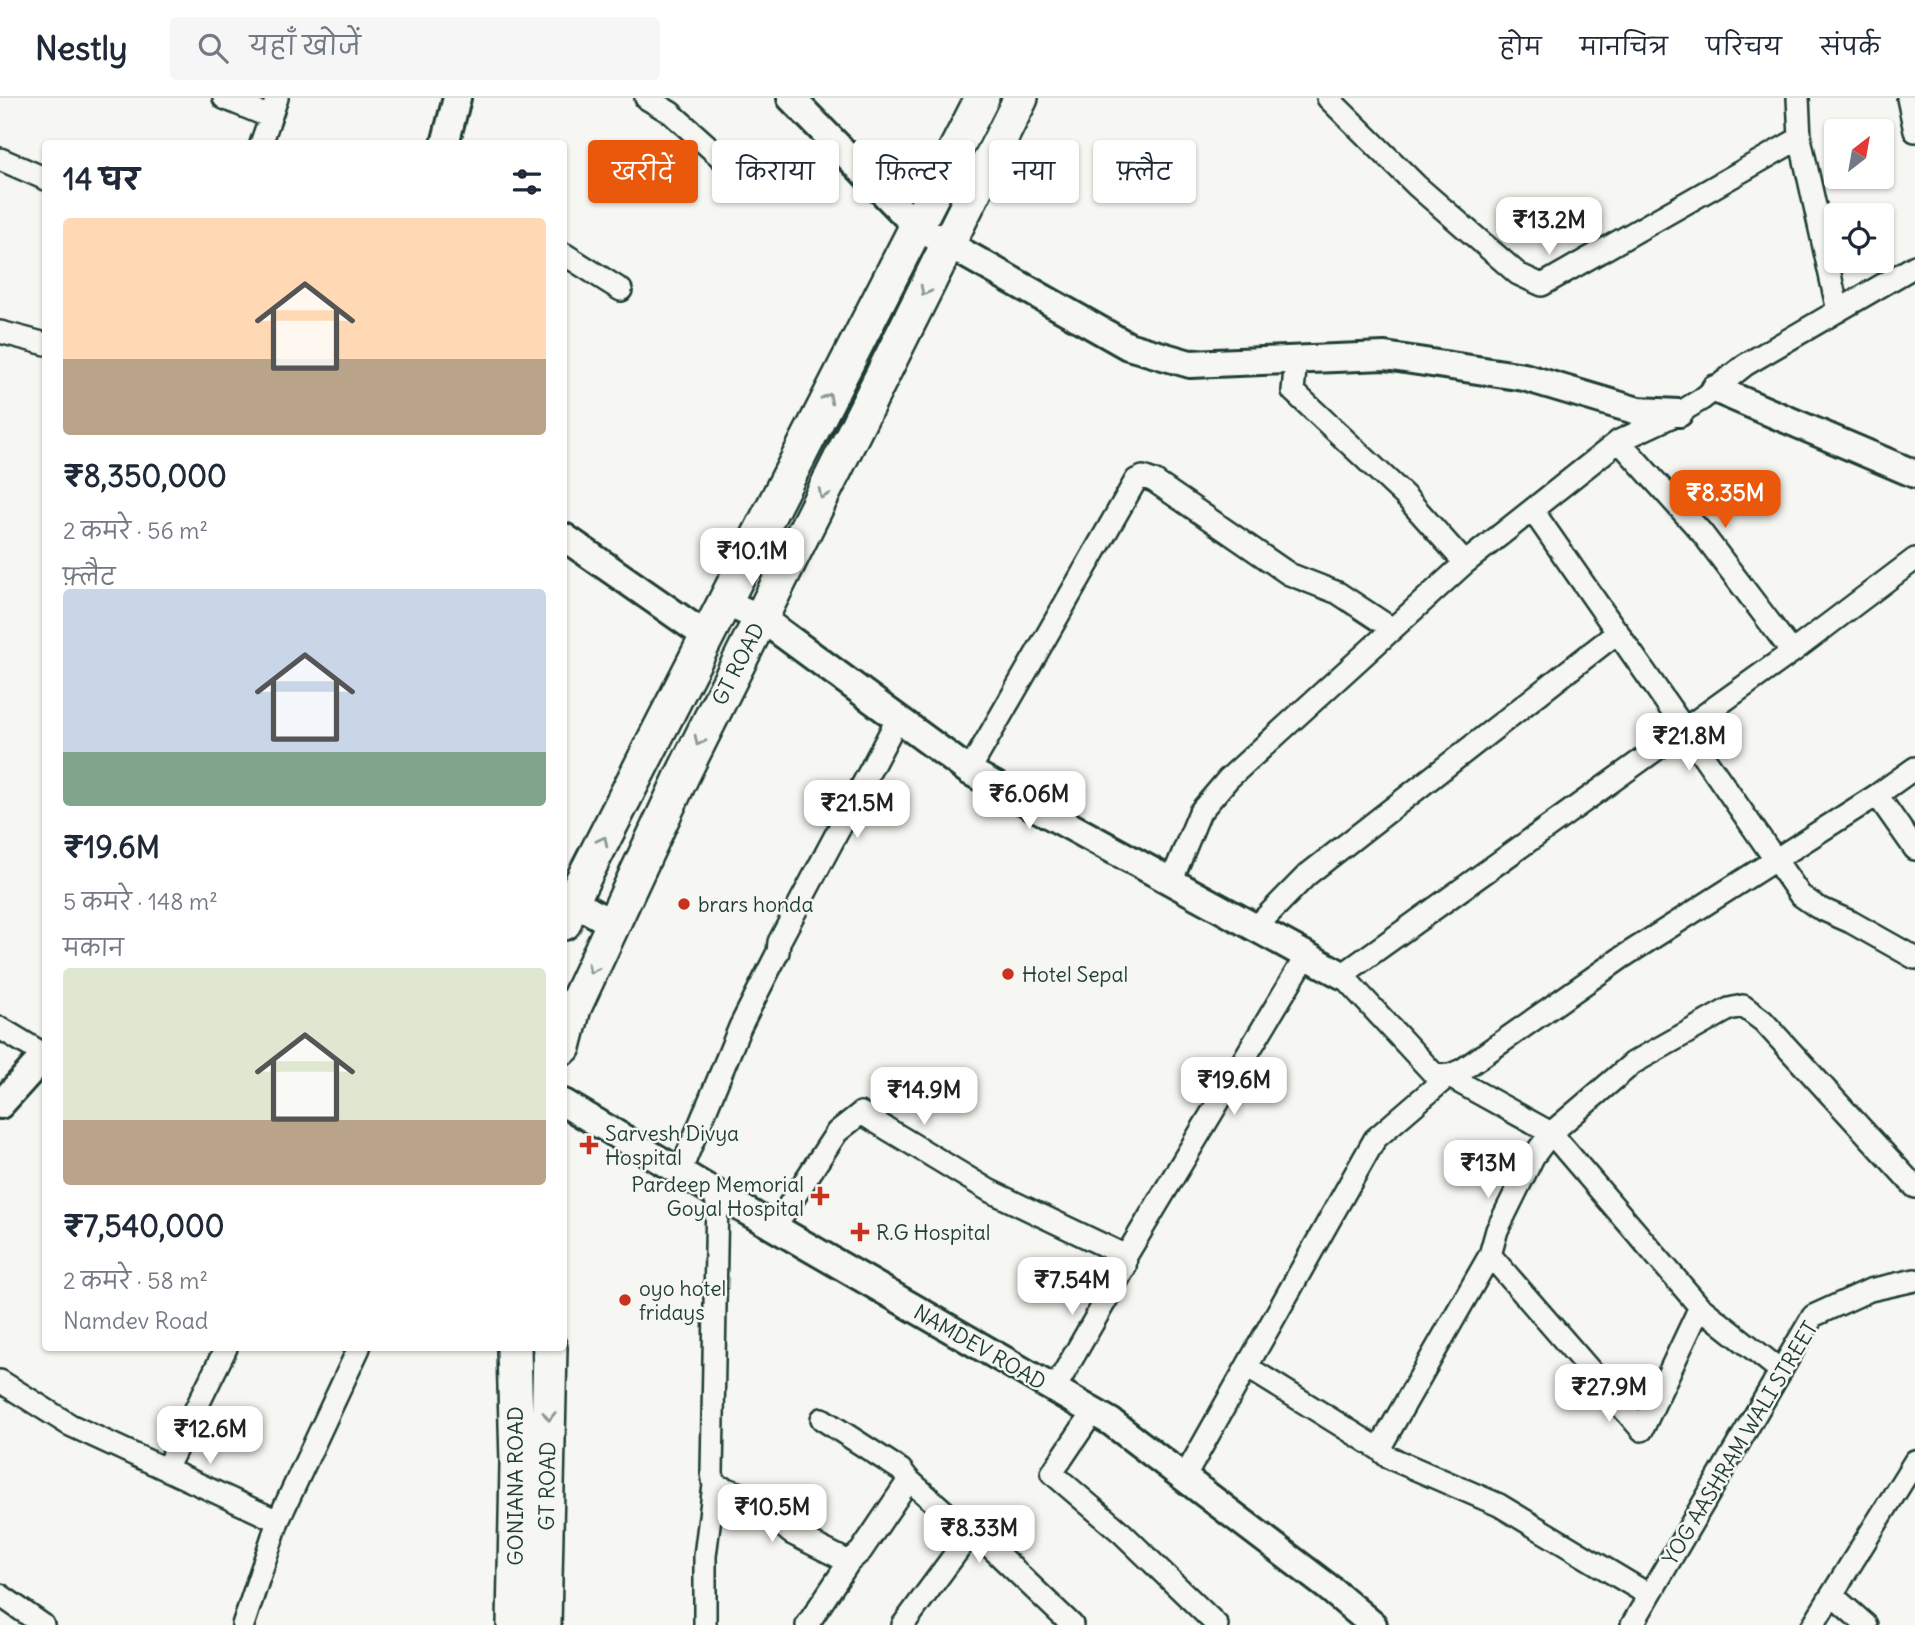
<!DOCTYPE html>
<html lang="hi">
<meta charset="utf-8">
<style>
:root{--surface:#fff;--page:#f6f6f7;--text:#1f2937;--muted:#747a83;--line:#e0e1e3;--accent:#ea580c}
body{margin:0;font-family:Delius,"Playpen Sans Deva",sans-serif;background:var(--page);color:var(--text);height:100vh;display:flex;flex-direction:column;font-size:26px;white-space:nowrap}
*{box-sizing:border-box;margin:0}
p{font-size:23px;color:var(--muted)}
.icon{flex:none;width:38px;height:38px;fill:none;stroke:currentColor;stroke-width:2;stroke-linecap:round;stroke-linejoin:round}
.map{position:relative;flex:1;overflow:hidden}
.drawer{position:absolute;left:42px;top:42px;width:525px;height:1211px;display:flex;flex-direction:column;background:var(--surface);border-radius:7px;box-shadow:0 2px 5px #0004}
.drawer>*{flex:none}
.hud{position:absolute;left:588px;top:42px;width:665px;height:63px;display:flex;gap:14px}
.needle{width:46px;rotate:31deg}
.buttons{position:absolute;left:1824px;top:21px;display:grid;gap:14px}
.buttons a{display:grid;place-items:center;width:70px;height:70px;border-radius:7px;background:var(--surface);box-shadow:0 2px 5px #0004;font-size:35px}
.price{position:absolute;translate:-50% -60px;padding:0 16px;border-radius:14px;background:#fff;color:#222;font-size:23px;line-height:46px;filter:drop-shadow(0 2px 4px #0008)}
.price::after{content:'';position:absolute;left:50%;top:42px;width:21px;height:16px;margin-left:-10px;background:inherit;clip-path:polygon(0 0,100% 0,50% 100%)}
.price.active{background:var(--accent);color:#fff}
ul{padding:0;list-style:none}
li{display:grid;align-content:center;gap:14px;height:371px;padding:0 21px}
li span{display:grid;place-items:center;height:217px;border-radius:7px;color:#555}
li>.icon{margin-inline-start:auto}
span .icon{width:126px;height:126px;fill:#fffc;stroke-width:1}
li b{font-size:30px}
h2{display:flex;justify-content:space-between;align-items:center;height:84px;padding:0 21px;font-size:30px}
.tag{padding:0 24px;border-radius:7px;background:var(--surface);box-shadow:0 2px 5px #0004;font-size:24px;line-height:63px}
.tag.active{background:var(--accent);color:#fff}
header{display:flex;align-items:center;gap:42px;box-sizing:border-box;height:98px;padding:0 35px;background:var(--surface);border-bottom:2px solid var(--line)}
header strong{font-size:33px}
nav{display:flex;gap:38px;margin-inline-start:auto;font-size:24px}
.search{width:490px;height:63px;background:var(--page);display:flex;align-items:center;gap:18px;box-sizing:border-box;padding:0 24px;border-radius:7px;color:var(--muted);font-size:26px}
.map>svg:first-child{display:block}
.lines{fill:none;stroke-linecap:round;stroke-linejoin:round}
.minor-casing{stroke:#1f3d34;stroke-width:26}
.tertiary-casing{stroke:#1f3d34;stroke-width:32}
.primary-casing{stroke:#1f3d34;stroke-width:38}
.minor{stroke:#f6f6f2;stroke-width:21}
.tertiary{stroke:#f6f6f2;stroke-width:26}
.primary{stroke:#f6f6f2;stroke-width:33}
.oneway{stroke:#8a9a93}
.poi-dot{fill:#c8321e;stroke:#f6f6f2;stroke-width:2.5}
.labels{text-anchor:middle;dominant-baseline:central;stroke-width:5;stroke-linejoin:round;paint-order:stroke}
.street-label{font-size:21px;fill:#1f3d34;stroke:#f6f6f2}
.poi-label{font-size:21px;fill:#1f3d34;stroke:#f6f6f2;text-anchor:start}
</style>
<header>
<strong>Nestly</strong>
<div class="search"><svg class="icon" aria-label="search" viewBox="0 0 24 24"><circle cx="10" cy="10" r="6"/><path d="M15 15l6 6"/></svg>यहाँ खोजें</div>
<nav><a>होम</a><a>मानचित्र</a><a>परिचय</a><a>संपर्क</a></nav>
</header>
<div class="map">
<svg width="1915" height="1527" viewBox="0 0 1915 1527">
<rect width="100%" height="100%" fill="#f6f6f2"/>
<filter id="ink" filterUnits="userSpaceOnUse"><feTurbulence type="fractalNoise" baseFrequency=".0143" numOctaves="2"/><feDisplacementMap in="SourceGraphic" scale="14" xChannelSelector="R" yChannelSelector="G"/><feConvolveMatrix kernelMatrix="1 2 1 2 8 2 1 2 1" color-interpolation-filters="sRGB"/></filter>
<g filter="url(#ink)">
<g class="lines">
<g class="minor-casing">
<path id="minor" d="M 224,0 L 270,19
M 646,0 L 671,15 L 728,66
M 1328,0 L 1417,88 L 1518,176 L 1542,187 L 1800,40
M 1798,0 L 1800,40 L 1838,213
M 1908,0 L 1915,33
M 261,46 L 277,0
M 0,61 L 46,81
M 564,156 L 621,192
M 0,234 L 46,246
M 1296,261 L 1293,293 L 1405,398 L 1465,465
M 1619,343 L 1702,435 L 1792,554
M 1533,413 L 1800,797 L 1817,809 L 1851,824 L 1915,860
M 969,673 L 1136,382 L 1143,379 L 1154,383 L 1289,476 L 1338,495 L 1391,530
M 1877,697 L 1915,751
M 1171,784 L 1200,714 L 1228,681 L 1465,465 L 1619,343 L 1679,315 L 1702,301 L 1745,267 L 1915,168
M 1255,830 L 1307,777 L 1618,534
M 0,930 L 45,957
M 680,1074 L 740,929 L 778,854 L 779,844 L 898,620
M 774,1130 L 837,1034 L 861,1015 L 990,1093 L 1126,1158
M 1490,1157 L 1642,1332 L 1700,1209
M 1247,1269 L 1379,1351
M 1781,1273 L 1700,1209 L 1551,1035 L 1448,978 L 1433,975 L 1342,877 L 1792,554 L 1915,461
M 0,1283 L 70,1327 L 278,1423 L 243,1527
M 1054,1292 L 1125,1169 L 1126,1158 L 1306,858
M 1093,1314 L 1052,1375 L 1122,1435 L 1217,1527
M 822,1321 L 901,1372 L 909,1382 L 970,1436 L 981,1440 L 1072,1527
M 166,1371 L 226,1250
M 1184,1380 L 1375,1041 L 1448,978 L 1462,972 L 1621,860 L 1877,697 L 1915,670
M 714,1387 L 748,1398 L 791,1435 L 849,1464
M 278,1423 L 359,1250
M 0,1497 L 43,1527
M 1649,1497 L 1499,1407 L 1388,1359 L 1379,1351 L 1490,1157 L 1497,1132 L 1533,1059 L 1551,1035 L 1633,965 L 1729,911 L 1743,908 L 1763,923 L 1915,1089
M 1832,1497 L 1866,1527
M 705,1527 L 705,1458 L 714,1387 L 712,1375 L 717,1096
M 807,1527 L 849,1464 L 861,1453 L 909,1382
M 903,1527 L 970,1436
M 1632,1527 L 1813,1218 L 1870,1192 L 1915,1182
M 1813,1527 L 1915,1363"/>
</g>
<g class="tertiary-casing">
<path id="tertiary" d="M 791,0 L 916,128 L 1128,248 L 1190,266 L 1385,258 L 1524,279 L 1638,313 L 1679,315
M 445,46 L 457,0
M 1715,291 L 1915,376
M 564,439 L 706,538
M 724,504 L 761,520 L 969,673 L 1342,877
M 564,798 L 614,827
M 564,1005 L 717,1096 L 1111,1324 L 1329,1490 L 1373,1527
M 0,1007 L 46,956"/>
</g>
<g class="primary-casing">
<path id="primary" d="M 564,825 L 572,803 L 982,0
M 564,949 L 574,910 L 683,676 L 1021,0
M 514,1250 L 517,1365 L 514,1527
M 544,1527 L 550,1250"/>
</g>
<use href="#minor" class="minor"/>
<use href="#tertiary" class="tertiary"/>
<use href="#primary" class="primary"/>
</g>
<defs><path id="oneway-chevron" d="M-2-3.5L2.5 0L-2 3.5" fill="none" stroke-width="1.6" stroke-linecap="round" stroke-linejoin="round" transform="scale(1.75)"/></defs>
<g class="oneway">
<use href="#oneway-chevron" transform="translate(925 193) rotate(117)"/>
<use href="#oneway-chevron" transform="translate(828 300) rotate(-63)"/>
<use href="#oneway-chevron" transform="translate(823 396) rotate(117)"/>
<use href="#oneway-chevron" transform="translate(699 643) rotate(117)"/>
<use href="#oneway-chevron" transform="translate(603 743) rotate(-63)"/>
<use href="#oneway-chevron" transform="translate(592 871) rotate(116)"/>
<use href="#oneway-chevron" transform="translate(549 1318) rotate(91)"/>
</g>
</g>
<g class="poi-dot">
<circle cx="684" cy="806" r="7"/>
<circle cx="1008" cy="876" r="7"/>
<path d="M585.5 1036.5h7v7h7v7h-7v7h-7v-7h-7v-7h7z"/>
<path d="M816.5 1087.5h7v7h7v7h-7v7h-7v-7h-7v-7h7z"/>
<path d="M856.5 1123.5h7v7h7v7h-7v7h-7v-7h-7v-7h7z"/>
<circle cx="625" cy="1202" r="7"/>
</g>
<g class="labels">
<g class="street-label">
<text transform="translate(738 566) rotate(-63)">GT ROAD</text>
<text transform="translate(980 1249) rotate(30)">NAMDEV ROAD</text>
<text transform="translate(1740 1345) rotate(-59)">YOG AASHRAM WALI STREET</text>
<text transform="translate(515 1388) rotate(-90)">GONIANA ROAD</text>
<text transform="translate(547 1388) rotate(-89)">GT ROAD</text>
</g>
<g class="poi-label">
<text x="698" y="806">brars honda</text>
<text x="1022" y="876">Hotel Sepal</text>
<text x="605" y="1035">Sarvesh Divya<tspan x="605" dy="24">Hospital</tspan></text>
<text x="804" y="1086" text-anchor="end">Pardeep Memorial<tspan x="804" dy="24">Goyal Hospital</tspan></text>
<text x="876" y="1134">R.G Hospital</text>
<text x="639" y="1190">oyo hotel<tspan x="639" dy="24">fridays</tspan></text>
</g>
</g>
</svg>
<div class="buttons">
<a><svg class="needle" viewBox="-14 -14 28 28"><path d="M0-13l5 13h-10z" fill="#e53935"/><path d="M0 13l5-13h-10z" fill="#747a83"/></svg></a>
<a><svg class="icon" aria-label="locate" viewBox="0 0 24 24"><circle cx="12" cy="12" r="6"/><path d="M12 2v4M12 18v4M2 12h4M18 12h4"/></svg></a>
</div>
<b class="price" style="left:1549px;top:159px">₹13.2M</b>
<b class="price active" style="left:1725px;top:432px">₹8.35M</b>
<b class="price" style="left:752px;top:490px">₹10.1M</b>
<b class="price" style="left:1689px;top:675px">₹21.8M</b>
<b class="price" style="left:1029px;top:733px">₹6.06M</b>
<b class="price" style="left:857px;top:742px">₹21.5M</b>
<b class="price" style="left:1234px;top:1019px">₹19.6M</b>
<b class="price" style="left:924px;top:1029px">₹14.9M</b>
<b class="price" style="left:1488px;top:1102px">₹13M</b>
<b class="price" style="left:1072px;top:1219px">₹7.54M</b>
<b class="price" style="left:1609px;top:1326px">₹27.9M</b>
<b class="price" style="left:210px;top:1368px">₹12.6M</b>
<b class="price" style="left:772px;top:1446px">₹10.5M</b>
<b class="price" style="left:979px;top:1467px">₹8.33M</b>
<div class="hud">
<a class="tag active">खरीदें</a>
<a class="tag">किराया</a>
<a class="tag">फ़िल्टर</a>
<a class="tag">नया</a>
<a class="tag">फ़्लैट</a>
</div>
<section class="drawer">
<h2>14 घर<svg class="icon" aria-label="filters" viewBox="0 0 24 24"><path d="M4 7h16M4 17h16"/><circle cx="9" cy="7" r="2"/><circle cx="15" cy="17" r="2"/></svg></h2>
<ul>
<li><span style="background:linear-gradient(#ffd9b3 65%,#b9a48a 0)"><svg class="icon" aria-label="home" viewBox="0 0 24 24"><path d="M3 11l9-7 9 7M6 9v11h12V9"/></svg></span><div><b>₹8,350,000</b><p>2 कमरे · 56 m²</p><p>फ़्लैट</p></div></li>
<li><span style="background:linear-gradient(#c9d6e8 75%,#7fa58c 0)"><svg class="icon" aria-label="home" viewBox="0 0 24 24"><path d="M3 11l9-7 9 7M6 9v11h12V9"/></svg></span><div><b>₹19.6M</b><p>5 कमरे · 148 m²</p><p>मकान</p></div></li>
<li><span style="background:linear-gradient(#dfe7d0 70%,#b9a48a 0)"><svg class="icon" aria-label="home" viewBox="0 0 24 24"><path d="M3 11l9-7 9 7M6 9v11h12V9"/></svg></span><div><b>₹7,540,000</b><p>2 कमरे · 58 m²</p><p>Namdev Road</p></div></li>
</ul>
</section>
</div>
